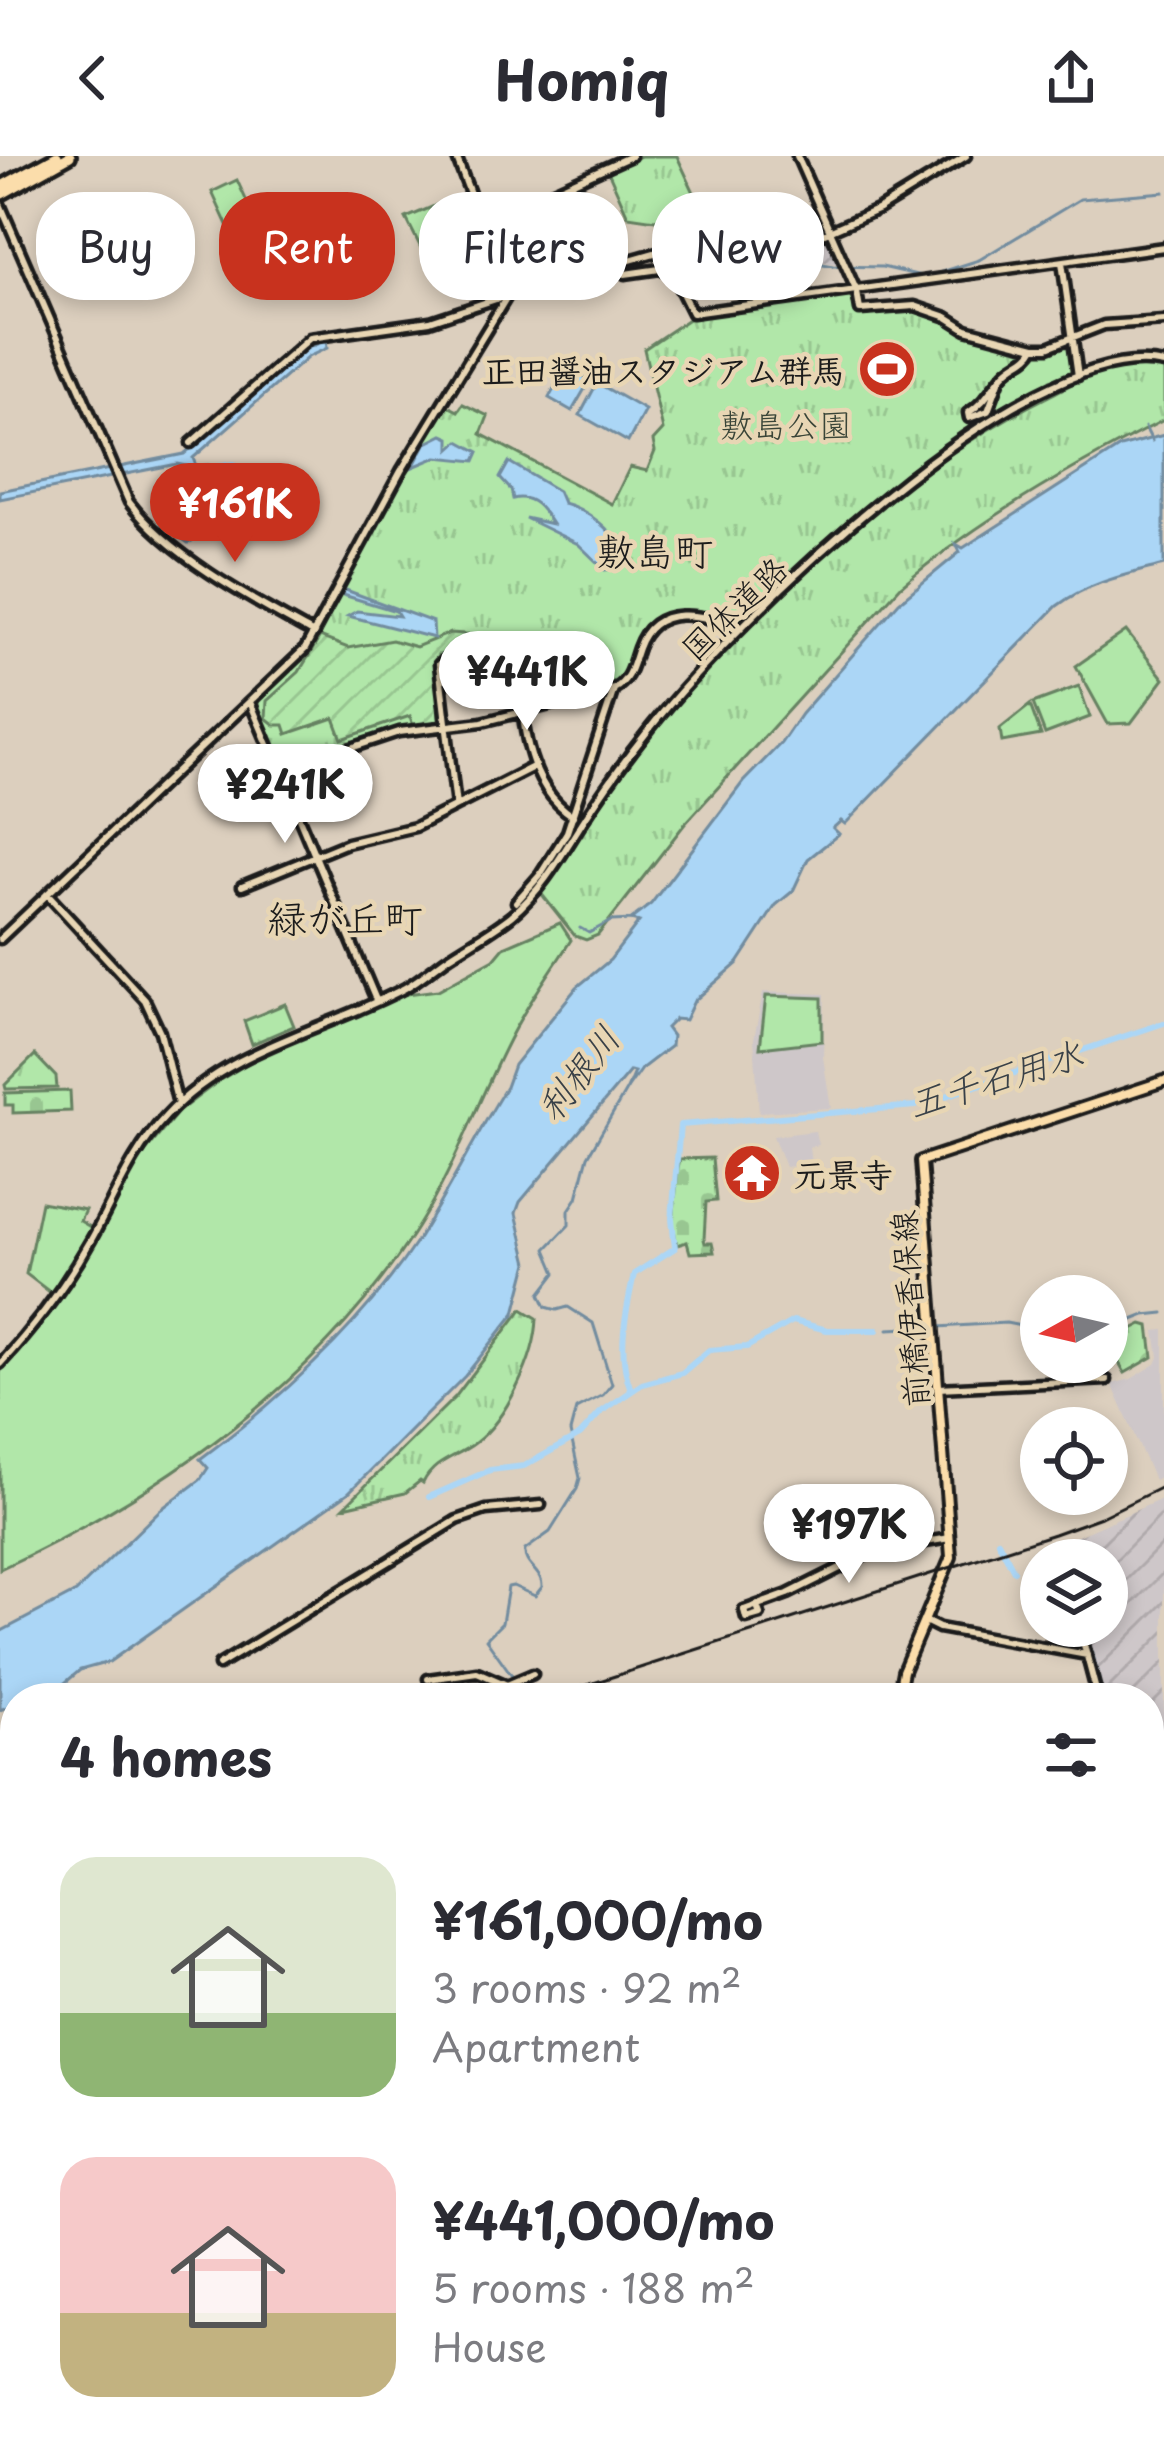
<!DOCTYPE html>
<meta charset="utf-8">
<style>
:root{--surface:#fff;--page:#f2f2f3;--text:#2b2b33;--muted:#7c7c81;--accent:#c8321e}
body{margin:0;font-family:"Playpen Sans","Klee One",sans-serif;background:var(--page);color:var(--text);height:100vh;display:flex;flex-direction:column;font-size:45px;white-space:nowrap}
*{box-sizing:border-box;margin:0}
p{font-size:39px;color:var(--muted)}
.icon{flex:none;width:66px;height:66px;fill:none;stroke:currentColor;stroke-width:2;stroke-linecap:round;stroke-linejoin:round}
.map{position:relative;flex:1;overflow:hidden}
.sheet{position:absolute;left:0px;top:1527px;width:1164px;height:768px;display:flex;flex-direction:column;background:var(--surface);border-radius:48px 48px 0 0;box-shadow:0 6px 18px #0003}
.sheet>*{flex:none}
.top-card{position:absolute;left:36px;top:36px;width:1092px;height:108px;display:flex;gap:24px}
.needle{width:78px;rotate:262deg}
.tools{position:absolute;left:1020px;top:1119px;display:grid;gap:24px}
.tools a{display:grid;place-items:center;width:108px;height:108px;border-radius:50%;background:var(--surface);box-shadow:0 6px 18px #0003;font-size:60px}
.price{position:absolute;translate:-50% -102px;padding:0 27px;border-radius:42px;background:#fff;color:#222;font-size:39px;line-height:78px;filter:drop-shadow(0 3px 6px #0008)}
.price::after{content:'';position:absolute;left:50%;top:72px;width:36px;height:27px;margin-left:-18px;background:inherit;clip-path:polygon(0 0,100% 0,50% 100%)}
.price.selected{background:var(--accent);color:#fff}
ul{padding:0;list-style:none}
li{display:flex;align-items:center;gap:36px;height:300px;padding:0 60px}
li span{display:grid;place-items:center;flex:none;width:336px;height:240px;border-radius:36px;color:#555}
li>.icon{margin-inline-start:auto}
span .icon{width:144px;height:144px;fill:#fffc;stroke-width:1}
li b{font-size:51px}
h2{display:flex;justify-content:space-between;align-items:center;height:144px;padding:0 60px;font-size:51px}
.pill{padding:0 42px;border-radius:48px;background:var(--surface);box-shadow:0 6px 18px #0003;font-size:42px;line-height:108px}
.pill.selected{background:var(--accent);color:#fff}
header{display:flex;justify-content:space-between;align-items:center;height:156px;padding:0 60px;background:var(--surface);font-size:54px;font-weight:700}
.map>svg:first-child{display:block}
.built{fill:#cec7c9}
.industrial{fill:url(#industrial-furrows)}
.grass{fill:#b1e7a9;stroke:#668262;stroke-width:3}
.forest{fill:url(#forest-crowns);stroke:#668262;stroke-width:3}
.cemetery{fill:url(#cemetery-stones);stroke:#668262;stroke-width:3}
.park{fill:url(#park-tufts);stroke:#668262;stroke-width:3}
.garden{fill:url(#garden-furrows);stroke:#668262;stroke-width:3}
.water{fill:#abd6f6;stroke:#728c9f;stroke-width:3}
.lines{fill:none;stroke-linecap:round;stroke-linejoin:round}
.stream{stroke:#728c9f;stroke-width:3}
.canal{stroke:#abd6f6;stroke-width:6}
.tertiary-casing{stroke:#1c1c1c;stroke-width:15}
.secondary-casing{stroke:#1c1c1c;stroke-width:15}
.primary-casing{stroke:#1c1c1c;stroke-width:16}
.trunk-casing{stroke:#1c1c1c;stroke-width:18}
.motorway-casing{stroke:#1c1c1c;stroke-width:20}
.tertiary{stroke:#e8d6b4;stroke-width:6}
.secondary{stroke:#e8d6b4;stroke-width:6}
.primary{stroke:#fbddab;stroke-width:8}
.trunk{stroke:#fbddab;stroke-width:9}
.motorway{stroke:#fbddab;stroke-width:10}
.rail{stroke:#1c1c1c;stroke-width:3}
.labels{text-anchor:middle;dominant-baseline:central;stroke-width:9;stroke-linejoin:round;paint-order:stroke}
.poi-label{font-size:33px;font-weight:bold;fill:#1c1c1c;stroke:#e8d6b4;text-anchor:end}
.park-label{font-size:33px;fill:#3a4538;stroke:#e8d6b4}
.street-label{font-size:33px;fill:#1c1c1c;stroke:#e8d6b4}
.water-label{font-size:36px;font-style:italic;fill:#394148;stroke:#e8d6b4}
.quarter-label{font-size:39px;fill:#1c1c1c;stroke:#e8d6b4}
</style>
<header><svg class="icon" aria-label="back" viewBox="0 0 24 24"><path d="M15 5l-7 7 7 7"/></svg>Homiq<svg class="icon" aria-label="share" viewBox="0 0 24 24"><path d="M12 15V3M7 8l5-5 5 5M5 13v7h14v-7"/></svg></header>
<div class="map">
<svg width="1164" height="2295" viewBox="0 0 1164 2295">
<defs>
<pattern id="industrial-furrows" width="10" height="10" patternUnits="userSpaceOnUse" patternTransform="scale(3)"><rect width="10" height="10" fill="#cec7c9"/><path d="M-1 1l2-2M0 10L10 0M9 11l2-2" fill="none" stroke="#b0aaac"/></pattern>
<pattern id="forest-crowns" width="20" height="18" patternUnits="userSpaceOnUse" patternTransform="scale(3)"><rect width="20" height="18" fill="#b1e7a9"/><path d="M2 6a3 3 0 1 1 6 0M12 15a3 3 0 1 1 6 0" fill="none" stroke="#98c691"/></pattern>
<pattern id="cemetery-stones" width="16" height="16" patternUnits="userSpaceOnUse" patternTransform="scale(3)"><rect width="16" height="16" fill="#b1e7a9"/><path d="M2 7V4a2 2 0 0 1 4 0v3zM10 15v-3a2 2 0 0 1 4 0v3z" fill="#98c691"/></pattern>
<pattern id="park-tufts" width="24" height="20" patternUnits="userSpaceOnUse" patternTransform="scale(3)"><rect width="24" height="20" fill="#b1e7a9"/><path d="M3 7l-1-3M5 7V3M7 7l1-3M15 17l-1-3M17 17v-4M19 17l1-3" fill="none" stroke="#98c691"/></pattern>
<pattern id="garden-furrows" width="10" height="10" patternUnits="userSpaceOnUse" patternTransform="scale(3)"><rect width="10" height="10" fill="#b1e7a9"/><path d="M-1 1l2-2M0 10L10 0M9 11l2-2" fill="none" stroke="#98c691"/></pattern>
</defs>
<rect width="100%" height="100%" fill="#dccfbe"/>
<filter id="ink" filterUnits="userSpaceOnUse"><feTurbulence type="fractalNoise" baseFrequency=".00833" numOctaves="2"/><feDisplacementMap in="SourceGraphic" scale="24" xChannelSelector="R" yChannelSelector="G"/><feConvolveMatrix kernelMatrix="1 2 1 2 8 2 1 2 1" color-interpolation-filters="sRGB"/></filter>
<g filter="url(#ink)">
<path class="built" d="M 763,836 L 825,838 L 823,901 L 831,952 L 759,956 L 754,883 Z
M 815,975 L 818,989 L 809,991 L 811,1008 L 785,1011 L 773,980 Z
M 1164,1174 L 1164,1318 L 1154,1324 L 1112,1228 L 1131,1223 L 1156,1208 L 1159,1201 L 1155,1175 Z"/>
<path class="industrial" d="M 765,81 L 798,86 L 825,82 L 831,85 L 841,109 L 810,103 L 734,112 L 733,82 Z
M 1164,1342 L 1164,1625 L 1149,1631 L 1149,1542 L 1103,1542 L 1082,1470 L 1107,1470 L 1107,1404 L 1065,1404 L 1064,1396 L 1066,1385 Z
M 1164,1643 L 1164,1737 L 1149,1674 L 1149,1648 Z
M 1153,1746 L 1164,1784 L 1164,1817 L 1149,1822 L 1149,1747 Z"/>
<path class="grass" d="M 1126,475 L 1164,523 L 1131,567 L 1108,568 L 1076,510 Z
M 1079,530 L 1090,561 L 1045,578 L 1033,547 Z
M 1030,549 L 1041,579 L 1002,586 L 1000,573 Z
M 560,767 L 571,784 C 552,814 530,844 513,876 C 479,940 456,1011 417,1072 C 321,1225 161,1338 0,1413 L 0,1213 L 43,1163 L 132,1012 L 179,955 L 220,924 L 274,892 L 399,839 L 438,834 L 494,803 L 504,791 Z
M 766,840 L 822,842 L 822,885 L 760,892 Z
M 41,1046 L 85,1054 L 80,1065 L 92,1072 L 51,1137 L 26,1118 Z"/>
<path class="forest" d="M 1142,1168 L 1149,1170 L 1153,1201 L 1125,1217 L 1107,1186 Z"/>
<path class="cemetery" d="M 70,935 L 71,955 L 13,957 L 13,949 L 5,949 L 5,937 Z
M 712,1002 L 716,1045 L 706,1046 L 704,1083 L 705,1087 L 712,1087 L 714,1096 L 690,1097 L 687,1086 L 677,1089 L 673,1068 L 678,1012 L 680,1003 Z"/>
<path class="park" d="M 641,0 L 677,0 L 698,45 L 655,64 L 628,60 L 608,15 Z
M 237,24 L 264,83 L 239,95 L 212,36 Z
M 439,48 L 452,77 L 421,92 L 406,62 Z
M 849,139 L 861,158 L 920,153 L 971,177 L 1049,194 L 1067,188 L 1072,191 L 1074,216 L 980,267 L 908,315 L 744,464 L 738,467 C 695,458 655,439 635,493 C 631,504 629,518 619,526 C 602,540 569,542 548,548 L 560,486 L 532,482 L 521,501 L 438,499 L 439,565 L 398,573 L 283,608 L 258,549 L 259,543 L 312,491 L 357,401 L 446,249 L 458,255 L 463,248 L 488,260 L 481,278 L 612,348 L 630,311 L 647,315 L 655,295 L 653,285 L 663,274 L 644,193 L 690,162 Z
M 1142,206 L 1164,211 L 1164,264 C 1077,308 975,367 901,430 L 684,669 L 598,779 L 586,784 L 575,780 L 540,736 C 577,684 608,629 649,579 C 750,453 904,312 1049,240 C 1078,225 1107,206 1142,206 Z
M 285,848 L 294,870 L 252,888 L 244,865 Z
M 35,899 L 56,921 L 57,932 L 6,933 L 5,929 Z
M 522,1153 L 537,1162 C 536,1201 506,1264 475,1287 C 457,1301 434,1304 423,1327 L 420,1325 L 405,1337 L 344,1351 L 456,1240 Z"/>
<path class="garden" d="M 450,477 L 523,482 L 518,501 L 438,499 L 439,565 L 413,570 L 410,560 L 342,583 L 334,562 L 287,578 L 284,569 L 275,569 L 266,562 L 267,545 L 299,516 L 320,481 L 348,492 L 392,484 L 416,491 Z"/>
<path class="water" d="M 729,83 L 730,90 L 723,92 L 724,98 L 730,98 L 731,112 L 682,125 L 673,97 Z
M 326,184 L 327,192 L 308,201 L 193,302 L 196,310 L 208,309 L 210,315 L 177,308 L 0,343 L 0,335 L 184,298 L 306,193 Z
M 566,211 L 590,224 L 572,255 L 549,242 Z
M 597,227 L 645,254 L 628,286 L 580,259 Z
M 443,279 L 450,282 L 450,293 L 459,285 L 479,296 L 475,305 L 437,301 L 413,311 L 425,288 Z
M 1164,279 L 1164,409 C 1126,419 1089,426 1057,450 L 845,668 L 841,665 L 833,672 L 839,678 L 808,703 L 793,735 L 776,749 L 738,807 L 694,845 L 685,864 L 675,863 L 666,872 L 672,880 L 671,890 L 641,913 L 627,933 L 634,916 L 630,915 L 520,1046 L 516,1057 L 528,1107 L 515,1157 L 465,1220 L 348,1337 L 109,1506 L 80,1514 L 59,1532 L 43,1533 L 32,1542 L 15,1542 L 15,1548 L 0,1554 L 0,1476 L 76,1436 L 160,1354 L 200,1324 L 208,1312 L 200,1303 C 282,1242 363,1168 419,1082 C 450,1032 475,981 506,931 L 514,909 L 551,863 L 577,831 L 610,804 L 639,766 L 630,764 L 651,748 L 743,626 L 781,587 L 801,558 L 899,446 L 960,396 L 956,388 L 963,392 L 1120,291 Z
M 509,306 L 558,335 L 563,347 C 582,351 621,377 622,401 L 613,413 L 605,414 L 578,388 L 525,362 L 552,368 C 543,354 533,338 513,343 L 511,334 L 500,322 Z
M 220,333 L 238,360 L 188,387 L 162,368 Z
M 343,433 L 433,466 L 434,482 L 348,460 L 357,455 L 399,460 L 396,455 L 340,438 Z"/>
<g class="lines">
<path class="stream" d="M 746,109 L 808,105 L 833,110 L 882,111 L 926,121 L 979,104 L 1080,43 L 1164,36
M 1145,271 L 1152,285
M 580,772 L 589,777 L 611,765 L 633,764
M 938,1171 L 1006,1167 L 1041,1174
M 888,1173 L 928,1171
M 1107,1174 L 1145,1159 L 1164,1157
M 541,1542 L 511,1518 L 486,1483 L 502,1467 L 508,1431 L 513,1430 L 535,1440 L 542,1431 C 543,1415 523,1410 525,1394 L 550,1376 L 577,1333 L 580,1322 L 570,1276 L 576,1253 L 603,1239 L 612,1228 L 593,1167 L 568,1151 L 557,1154 L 546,1151 L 540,1138 L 556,1117 L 546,1093 L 569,1069 L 569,1054 L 577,1042 L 588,1000 L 627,933
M 1149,1970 L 1164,1974
M 54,2295 L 56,2280"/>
<path class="canal" d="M 205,313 L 233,308
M 631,1234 C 616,1195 626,1157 634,1118 L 675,1092 L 672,1062 L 680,969 L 916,950 L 1164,867
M 429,1341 L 490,1314 L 524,1310 L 580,1279 L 601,1256 L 642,1228 L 682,1217 L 709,1194 L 747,1191 L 793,1165 L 827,1174 L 877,1174
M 998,1385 L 1014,1415
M 1021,1427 L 1041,1461
M 1051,1470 L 1074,1479
M 1091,1497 L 1102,1542
M 1159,1644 L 1164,1641"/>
<g class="tertiary-casing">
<path id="tertiary" d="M 797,0 L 857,136 L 860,154 L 915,150 L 947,161 L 966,173 L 1035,191 L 1048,191 L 1104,169 L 1164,165
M 0,48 L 129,346 C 170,401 254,445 314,478
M 482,67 L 631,0
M 1062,106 L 1078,220
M 618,109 L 625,118 L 660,113 L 671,115 L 692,157 L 1164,91
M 1000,223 L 988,255 L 969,262 L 968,257 C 985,247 992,231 1004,218 C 1014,206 1028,205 1035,191
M 191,287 L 310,182 L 430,165 L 508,139 L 456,0
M 250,546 L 376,844
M 282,615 L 399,576 L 482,566 L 614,533 C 630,524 632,509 638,492 C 654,446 703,458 739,472
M 456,650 L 439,508 L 444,504 L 492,503 L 521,508 C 520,559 525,629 573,660
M 242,730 L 347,687 L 415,671 L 535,610
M 47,738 L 145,844 L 160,876 L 178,948
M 516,746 L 540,719 L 567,676 L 614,533
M 0,783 L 305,493 L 401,315 L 508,139 L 717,79 L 820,79 L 879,53 L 966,0
M 0,1208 C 35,1170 66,1129 91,1084 C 115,1041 132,996 166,960 C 230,891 327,874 405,832 C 421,823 435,810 450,800 C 470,787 492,775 511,760 C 542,734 561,700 582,667 C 603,634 627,601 651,571 C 733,468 1027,177 1164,208
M 938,1232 L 1107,1224
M 1062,1403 L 1062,1404
M 744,1454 L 746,1462 L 760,1458 L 757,1450
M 925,1465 L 939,1472 L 1087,1499
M 1079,1470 L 1098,1542
M 219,1509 L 457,1364 L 486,1354 L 541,1349
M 428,1523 L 477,1516 L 507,1529 L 533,1518
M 1149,1640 L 1164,1633
M 1149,1701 L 1164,1774
M 0,1813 L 15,1809
M 1149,1825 L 1164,1821
M 1149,1894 L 1164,1889
M 1075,2280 L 1076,2295"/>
</g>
<g class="secondary-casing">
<path id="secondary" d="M 744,1454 L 788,1438 L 876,1394 L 950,1382
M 828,2280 L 831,2295"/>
</g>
<g class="primary-casing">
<path id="primary" d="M 898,1542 L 903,1515 L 951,1401 L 921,1005 L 1164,925
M 0,2086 L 15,2078
M 0,2094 L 15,2086"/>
</g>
<g class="trunk-casing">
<path id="trunk" d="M 0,31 L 57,0
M 0,39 L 70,0"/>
</g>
<g class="motorway-casing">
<path id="motorway" d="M 1149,2017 L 1164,2011
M 1149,2025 L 1164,2019
M 543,2295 L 572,2280
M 560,2295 L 589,2280"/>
</g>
<use href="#tertiary" class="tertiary"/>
<use href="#secondary" class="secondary"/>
<use href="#primary" class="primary"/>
<use href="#trunk" class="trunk"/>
<use href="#motorway" class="motorway"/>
<path class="rail" d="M 547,1542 L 1054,1378 L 1101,1361 L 1164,1330
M 0,1717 L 15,1712"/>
</g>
</g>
<defs>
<g id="stadium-disc" transform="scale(3)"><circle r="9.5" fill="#c8321e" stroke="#e8d6b4"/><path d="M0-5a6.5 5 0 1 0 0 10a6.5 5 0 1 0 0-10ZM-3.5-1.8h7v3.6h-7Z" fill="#fff"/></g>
<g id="temple-disc" transform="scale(3)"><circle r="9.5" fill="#c8321e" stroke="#e8d6b4"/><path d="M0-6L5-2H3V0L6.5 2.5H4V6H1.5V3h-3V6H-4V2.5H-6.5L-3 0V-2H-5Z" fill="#fff"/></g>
</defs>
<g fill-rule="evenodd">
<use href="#stadium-disc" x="887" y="213"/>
<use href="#temple-disc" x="752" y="1017"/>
</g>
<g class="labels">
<g class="poi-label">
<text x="845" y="213">正田醤油スタジアム群馬</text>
<text x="794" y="1017" text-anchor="start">元景寺</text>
</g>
<g class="park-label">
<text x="786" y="267">敷島公園</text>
</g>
<g class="street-label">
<text transform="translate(733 451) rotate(-44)">国体道路</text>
<text transform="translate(908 1153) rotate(-94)">前橋伊香保線</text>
</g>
<g class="water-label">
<text transform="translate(577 916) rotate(-52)">利根川</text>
<text transform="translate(995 921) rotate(-17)">五千石用水</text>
</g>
<g class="quarter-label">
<text x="655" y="393">敷島町</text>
<text x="345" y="760">緑が丘町</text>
</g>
</g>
</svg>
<div class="tools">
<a><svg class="needle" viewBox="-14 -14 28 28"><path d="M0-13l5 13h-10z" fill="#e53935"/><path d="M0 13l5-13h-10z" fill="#7c7c81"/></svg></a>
<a><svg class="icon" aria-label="locate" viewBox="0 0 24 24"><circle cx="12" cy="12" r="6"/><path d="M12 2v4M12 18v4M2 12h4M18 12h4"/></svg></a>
<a><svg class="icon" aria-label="layers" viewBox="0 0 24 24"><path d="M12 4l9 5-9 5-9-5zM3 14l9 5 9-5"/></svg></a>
</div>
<b class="price selected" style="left:235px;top:409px">¥161K</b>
<b class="price" style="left:527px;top:577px">¥441K</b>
<b class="price" style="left:285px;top:690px">¥241K</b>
<b class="price" style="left:849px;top:1430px">¥197K</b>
<div class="top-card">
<a class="pill">Buy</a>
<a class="pill selected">Rent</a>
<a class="pill">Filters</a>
<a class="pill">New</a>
</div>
<section class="sheet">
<h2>4 homes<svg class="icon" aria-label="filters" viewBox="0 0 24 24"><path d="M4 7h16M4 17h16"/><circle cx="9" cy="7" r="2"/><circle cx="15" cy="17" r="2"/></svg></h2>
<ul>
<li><span style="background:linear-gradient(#dfe7d0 65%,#8fb573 0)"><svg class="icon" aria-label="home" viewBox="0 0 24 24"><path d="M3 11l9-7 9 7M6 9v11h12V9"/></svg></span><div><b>¥161,000/mo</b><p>3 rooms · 92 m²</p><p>Apartment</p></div></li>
<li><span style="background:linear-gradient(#f6c9c9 65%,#c2b280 0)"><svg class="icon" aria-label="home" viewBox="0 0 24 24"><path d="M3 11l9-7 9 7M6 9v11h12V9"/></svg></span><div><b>¥441,000/mo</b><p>5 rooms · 188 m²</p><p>House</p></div></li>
</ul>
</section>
</div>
